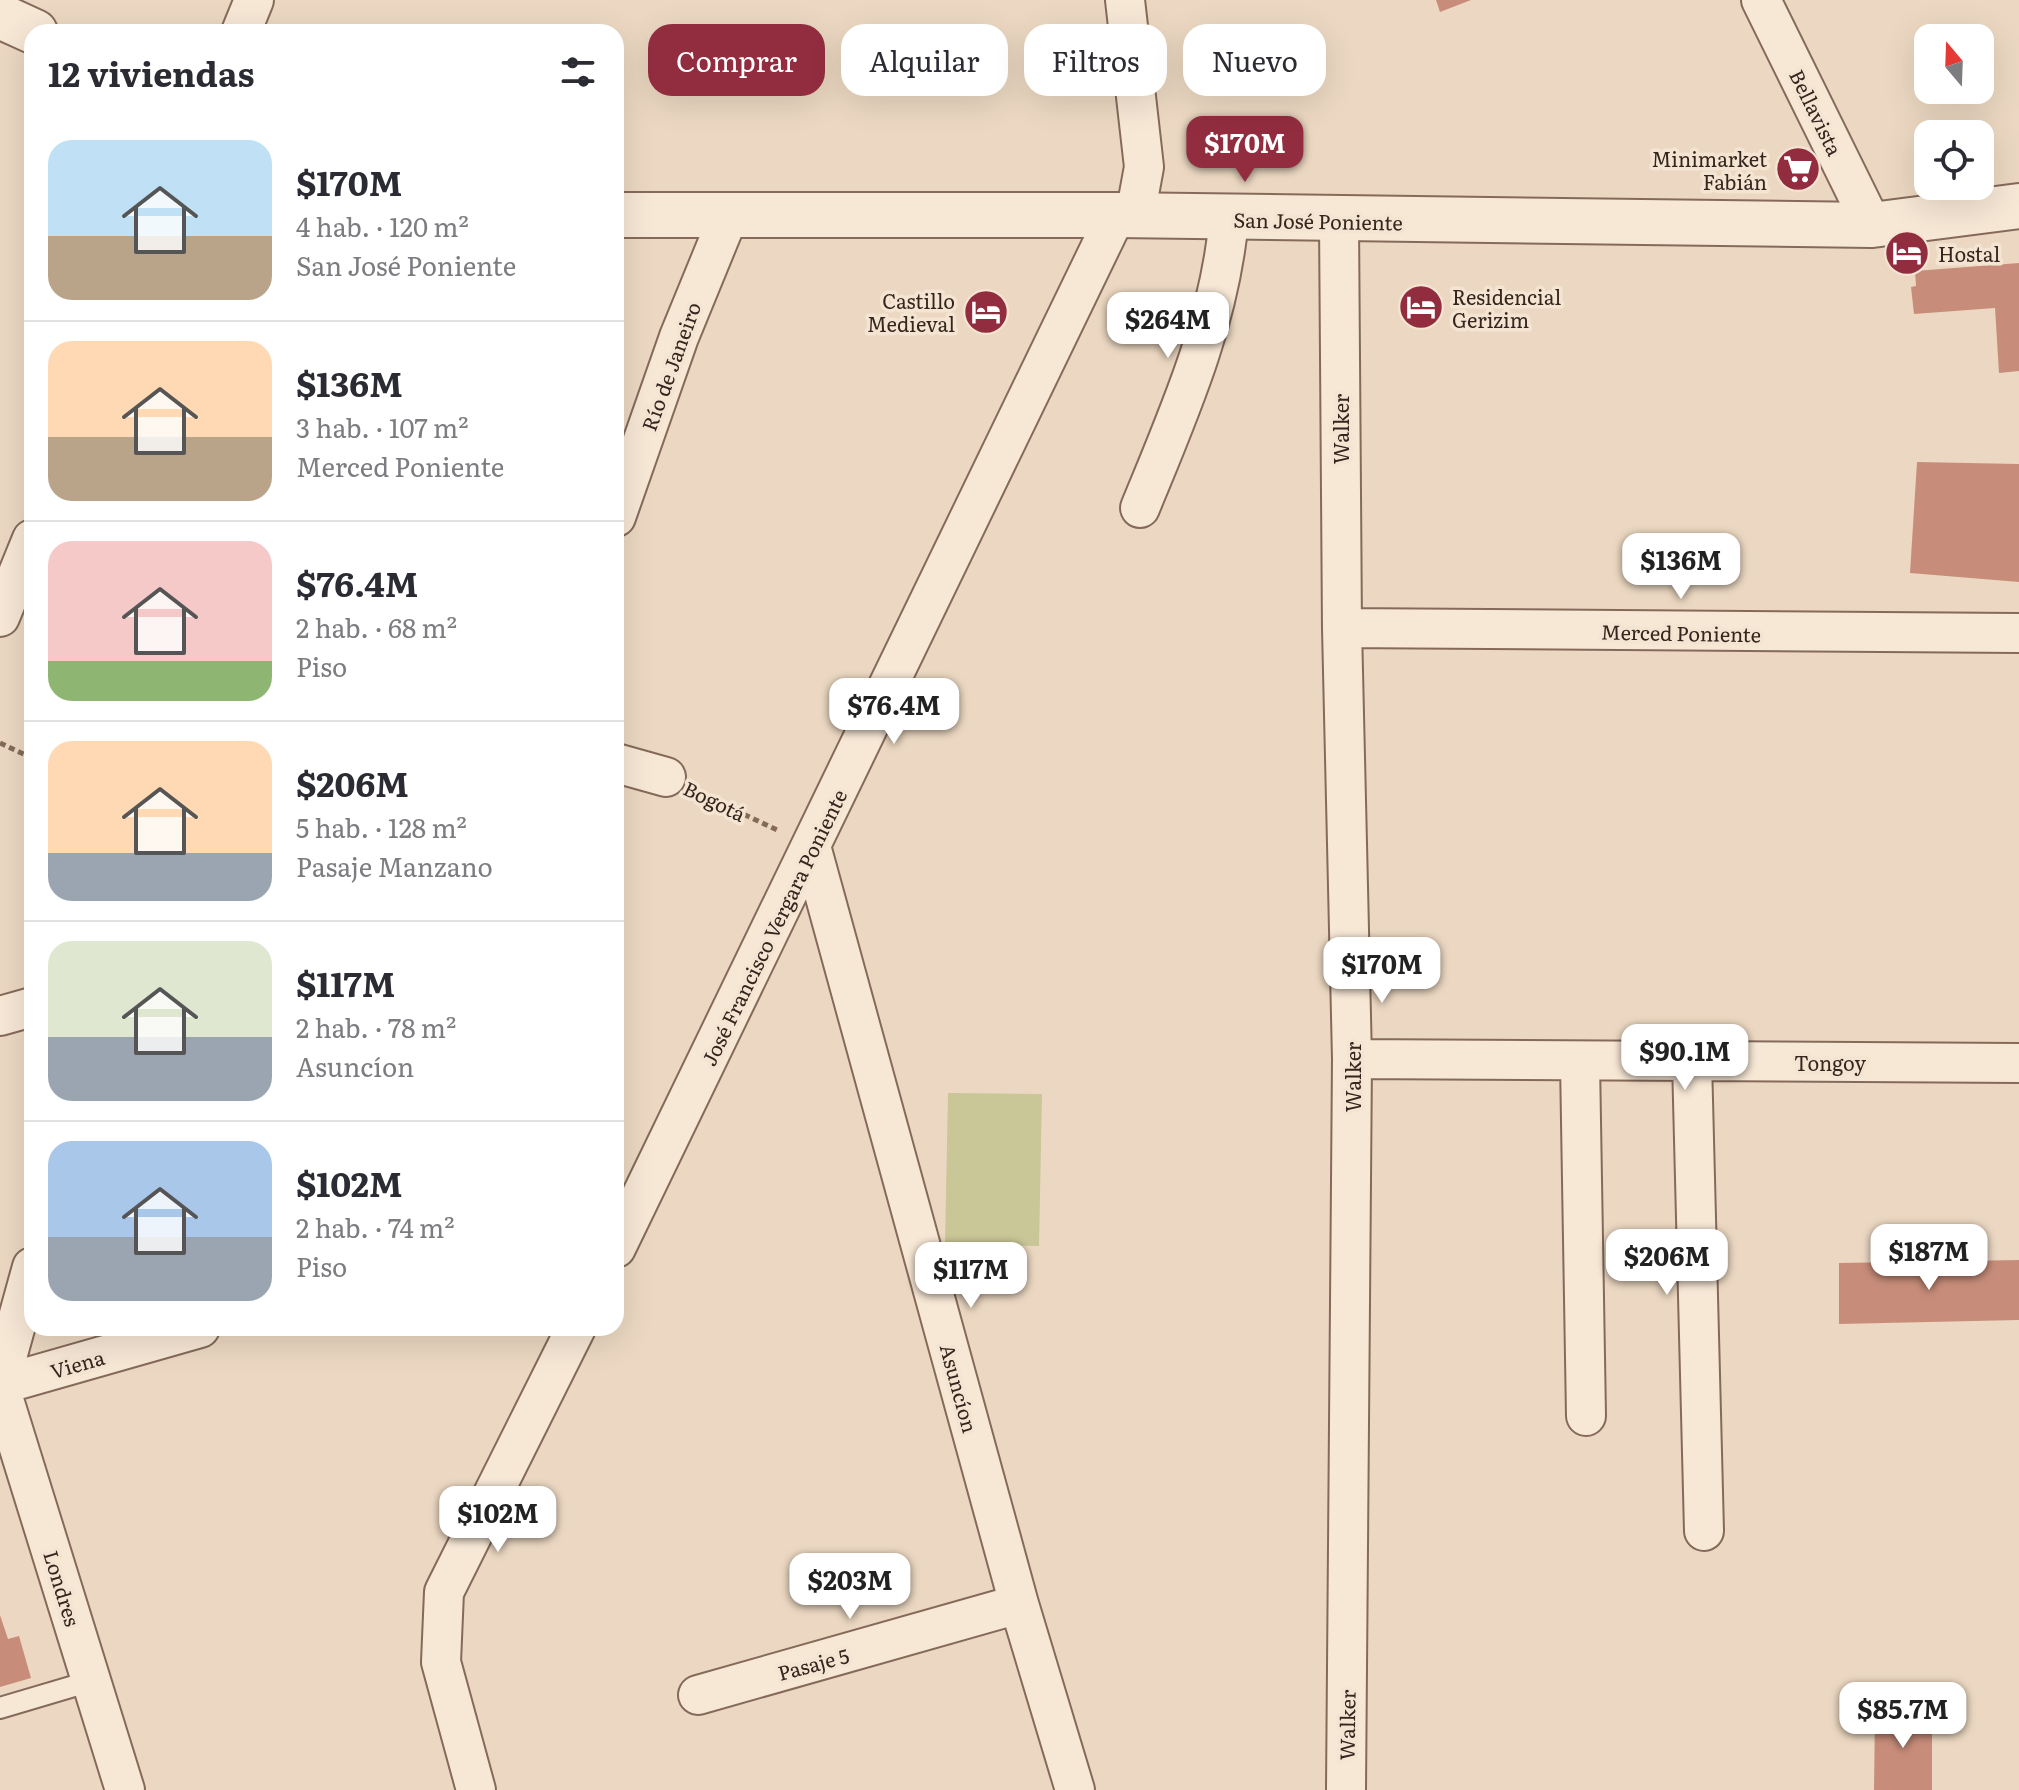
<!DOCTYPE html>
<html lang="es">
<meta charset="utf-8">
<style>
:root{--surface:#fff;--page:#f2f2f3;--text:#2b2b33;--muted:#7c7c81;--line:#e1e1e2;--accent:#912d3f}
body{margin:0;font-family:Literata,serif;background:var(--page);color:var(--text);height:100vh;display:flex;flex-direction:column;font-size:30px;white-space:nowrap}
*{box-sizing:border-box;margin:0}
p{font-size:26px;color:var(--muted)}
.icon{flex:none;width:44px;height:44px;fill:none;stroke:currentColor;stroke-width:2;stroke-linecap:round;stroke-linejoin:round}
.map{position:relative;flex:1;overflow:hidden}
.side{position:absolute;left:24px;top:24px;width:600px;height:1312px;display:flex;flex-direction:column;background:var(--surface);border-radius:24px;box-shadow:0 8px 32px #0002}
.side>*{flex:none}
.guide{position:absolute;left:648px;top:24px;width:760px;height:72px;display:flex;gap:16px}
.needle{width:52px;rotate:341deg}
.controls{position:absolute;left:1914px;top:24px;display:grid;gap:16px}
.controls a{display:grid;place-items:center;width:80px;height:80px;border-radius:16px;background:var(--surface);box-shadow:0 8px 32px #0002;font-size:40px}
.price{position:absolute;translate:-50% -68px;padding:0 18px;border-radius:16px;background:#fff;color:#222;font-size:26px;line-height:52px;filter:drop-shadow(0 2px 4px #0008)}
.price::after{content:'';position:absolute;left:50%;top:48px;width:24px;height:18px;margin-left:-12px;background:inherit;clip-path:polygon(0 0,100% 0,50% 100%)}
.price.on{background:var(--accent);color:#fff}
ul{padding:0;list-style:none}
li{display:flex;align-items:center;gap:24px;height:200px;padding:0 24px}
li+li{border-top:2px solid var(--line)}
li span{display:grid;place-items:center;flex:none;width:224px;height:160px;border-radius:24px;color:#555}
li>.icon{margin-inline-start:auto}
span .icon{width:96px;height:96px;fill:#fffc;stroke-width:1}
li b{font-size:34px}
h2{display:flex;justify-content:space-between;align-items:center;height:96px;padding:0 24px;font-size:34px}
.pill{padding:0 28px;border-radius:24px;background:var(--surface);box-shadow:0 8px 32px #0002;font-size:28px;line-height:72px}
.pill.on{background:var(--accent);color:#fff}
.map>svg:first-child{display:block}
.green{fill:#c9c697}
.building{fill:#c88d7a}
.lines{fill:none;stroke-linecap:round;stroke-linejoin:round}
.service-casing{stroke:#856a5a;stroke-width:24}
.minor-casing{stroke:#856a5a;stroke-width:42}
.tertiary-casing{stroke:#856a5a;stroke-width:48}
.path{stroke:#856a5a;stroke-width:5;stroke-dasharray:6 4;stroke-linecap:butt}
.service{stroke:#f7e7d5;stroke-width:20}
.minor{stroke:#f7e7d5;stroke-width:38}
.tertiary{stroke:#f7e7d5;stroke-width:44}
.labels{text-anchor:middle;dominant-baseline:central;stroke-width:7;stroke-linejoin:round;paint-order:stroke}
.street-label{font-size:20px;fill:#35251e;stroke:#f4e4d2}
.poi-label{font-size:20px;fill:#35251e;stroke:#f4e4d2;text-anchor:end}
</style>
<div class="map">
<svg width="2019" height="1790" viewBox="0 0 2019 1790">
<rect width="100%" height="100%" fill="#ecd8c2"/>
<path class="green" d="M 948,1093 L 1042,1094 L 1039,1246 L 945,1244 Z"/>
<path class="building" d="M 1436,0 L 1471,0 L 1440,12 Z
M 2019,263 L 2019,371 L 1999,373 L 1995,308 L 1914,314 L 1911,287 L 1916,286 L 1915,271 Z
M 1917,462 L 2019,464 L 2019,582 L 1910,573 Z
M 2019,1260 L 2019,1320 L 1839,1324 L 1839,1263 Z
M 0,1615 L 8,1639 L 19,1636 L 31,1678 L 0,1687 Z
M 1932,1710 L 1932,1790 L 1874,1790 L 1875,1711 Z"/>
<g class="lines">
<g class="service-casing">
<path id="service" d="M 0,1708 L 91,1681"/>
</g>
<g class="minor-casing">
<path id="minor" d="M 1125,0 L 1144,167 L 1135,216
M 1761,0 L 1872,225
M 241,32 L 254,0
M 1339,221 L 1342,628 L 1352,1059 L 1346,1790
M 1140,508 C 1179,413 1220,321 1229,218
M 616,517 L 679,337 L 729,215
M 0,617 L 32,539
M 1342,628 L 2019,633
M 616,763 L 666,777
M 811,846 L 1019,1604 L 1075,1790
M 0,1016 L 32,1007
M 1352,1059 L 2019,1063
M 1692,1061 L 1704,1531
M 1580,1062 L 1586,1416
M 616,1248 L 1116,215
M 0,1383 L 32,1267
M 0,1385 L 200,1328
M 0,1387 L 125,1790
M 698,1695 L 1019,1604
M 476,1790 L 441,1662 L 444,1592 L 576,1328"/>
</g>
<g class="tertiary-casing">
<path id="tertiary" d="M 0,16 L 35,32
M 616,215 L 1116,215 L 1872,225 L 2019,206"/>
</g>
<path class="path" d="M 0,743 L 32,758
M 699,793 L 777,830"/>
<use href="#service" class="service"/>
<use href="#minor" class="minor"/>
<use href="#tertiary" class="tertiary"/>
</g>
<defs>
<g id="supermarket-disc" transform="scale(2.3)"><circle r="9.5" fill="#912d3f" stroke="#f4e4d2"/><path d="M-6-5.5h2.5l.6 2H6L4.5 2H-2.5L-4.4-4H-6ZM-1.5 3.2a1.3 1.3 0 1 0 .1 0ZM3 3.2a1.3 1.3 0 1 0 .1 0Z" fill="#fff"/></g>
<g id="hotel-disc" transform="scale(2.3)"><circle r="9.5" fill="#912d3f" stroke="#f4e4d2"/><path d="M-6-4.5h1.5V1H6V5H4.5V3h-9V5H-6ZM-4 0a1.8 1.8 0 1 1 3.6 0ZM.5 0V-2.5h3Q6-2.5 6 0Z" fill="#fff"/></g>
</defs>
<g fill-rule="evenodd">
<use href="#supermarket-disc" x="1798" y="169"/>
<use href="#hotel-disc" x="1907" y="253"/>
<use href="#hotel-disc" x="1421" y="307"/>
<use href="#hotel-disc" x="986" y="312"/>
</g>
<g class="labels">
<g class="street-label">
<text transform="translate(1817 112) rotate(64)">Bellavista</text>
<text transform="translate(1318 220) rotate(1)">San José Poniente</text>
<text transform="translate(670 366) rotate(-70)">Río de Janeiro</text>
<text transform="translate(1340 429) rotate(-90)">Walker</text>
<text transform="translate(1681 632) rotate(1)">Merced Poniente</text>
<text transform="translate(715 800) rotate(26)">Bogotá</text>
<text transform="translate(773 927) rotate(-64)">José Francisco Vergara Poniente</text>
<text x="1830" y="1062">Tongoy</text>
<text transform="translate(1352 1077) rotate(-90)">Walker</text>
<text transform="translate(77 1363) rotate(-16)">Viena</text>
<text transform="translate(960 1388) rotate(75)">Asuncíon</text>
<text transform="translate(63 1588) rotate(73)">Londres</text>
<text transform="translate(813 1663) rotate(-15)">Pasaje 5</text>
<text transform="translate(1346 1725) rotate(-89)">Walker</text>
</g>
<g class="poi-label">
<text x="1767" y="158">Minimarket<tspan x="1767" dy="23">Fabián</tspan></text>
<text x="1938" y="253" text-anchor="start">Hostal</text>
<text x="1452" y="296" text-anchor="start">Residencial<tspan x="1452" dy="23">Gerizim</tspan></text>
<text x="955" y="300">Castillo<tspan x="955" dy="23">Medieval</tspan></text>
</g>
</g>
</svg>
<div class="controls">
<a><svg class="needle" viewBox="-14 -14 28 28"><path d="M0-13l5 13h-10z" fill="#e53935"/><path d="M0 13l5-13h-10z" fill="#7c7c81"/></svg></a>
<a><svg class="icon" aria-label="locate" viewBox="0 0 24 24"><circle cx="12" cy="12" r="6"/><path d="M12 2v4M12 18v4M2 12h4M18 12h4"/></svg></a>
</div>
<b class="price on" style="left:1245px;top:184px">$170M</b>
<b class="price" style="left:1168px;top:360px">$264M</b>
<b class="price" style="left:1681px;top:601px">$136M</b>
<b class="price" style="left:894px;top:746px">$76.4M</b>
<b class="price" style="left:1382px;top:1005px">$170M</b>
<b class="price" style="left:1685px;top:1092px">$90.1M</b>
<b class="price" style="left:1929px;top:1292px">$187M</b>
<b class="price" style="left:1667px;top:1297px">$206M</b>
<b class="price" style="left:971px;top:1310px">$117M</b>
<b class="price" style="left:498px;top:1554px">$102M</b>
<b class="price" style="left:850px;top:1621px">$203M</b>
<b class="price" style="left:1903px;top:1750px">$85.7M</b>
<div class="guide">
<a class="pill on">Comprar</a>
<a class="pill">Alquilar</a>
<a class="pill">Filtros</a>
<a class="pill">Nuevo</a>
</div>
<section class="side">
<h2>12 viviendas<svg class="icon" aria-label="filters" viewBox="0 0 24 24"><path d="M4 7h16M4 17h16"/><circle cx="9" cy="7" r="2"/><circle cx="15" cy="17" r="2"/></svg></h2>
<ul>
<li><span style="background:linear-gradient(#bfe0f5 60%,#b9a48a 0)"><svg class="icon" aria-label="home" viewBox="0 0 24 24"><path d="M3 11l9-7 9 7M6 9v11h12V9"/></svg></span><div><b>$170M</b><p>4 hab. · 120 m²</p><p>San José Poniente</p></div></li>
<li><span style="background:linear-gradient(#ffd9b3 60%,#b9a48a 0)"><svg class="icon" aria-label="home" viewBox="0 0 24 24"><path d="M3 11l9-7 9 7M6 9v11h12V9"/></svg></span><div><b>$136M</b><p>3 hab. · 107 m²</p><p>Merced Poniente</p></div></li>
<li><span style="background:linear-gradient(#f6c9c9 75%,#8fb573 0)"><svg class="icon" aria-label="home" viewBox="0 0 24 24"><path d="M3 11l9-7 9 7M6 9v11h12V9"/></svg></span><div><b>$76.4M</b><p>2 hab. · 68 m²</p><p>Piso</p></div></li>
<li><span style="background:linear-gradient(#ffd9b3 70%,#9aa5b1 0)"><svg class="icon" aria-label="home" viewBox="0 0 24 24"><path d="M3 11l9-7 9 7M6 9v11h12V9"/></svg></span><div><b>$206M</b><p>5 hab. · 128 m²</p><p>Pasaje Manzano</p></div></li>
<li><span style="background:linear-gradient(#dfe7d0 60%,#9aa5b1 0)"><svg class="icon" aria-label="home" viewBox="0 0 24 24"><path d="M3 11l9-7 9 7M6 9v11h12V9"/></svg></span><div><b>$117M</b><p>2 hab. · 78 m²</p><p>Asuncíon</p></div></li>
<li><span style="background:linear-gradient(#a9c7e8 60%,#9aa5b1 0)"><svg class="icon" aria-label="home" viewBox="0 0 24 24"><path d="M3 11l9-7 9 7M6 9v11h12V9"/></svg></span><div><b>$102M</b><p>2 hab. · 74 m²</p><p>Piso</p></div></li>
</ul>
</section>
</div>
